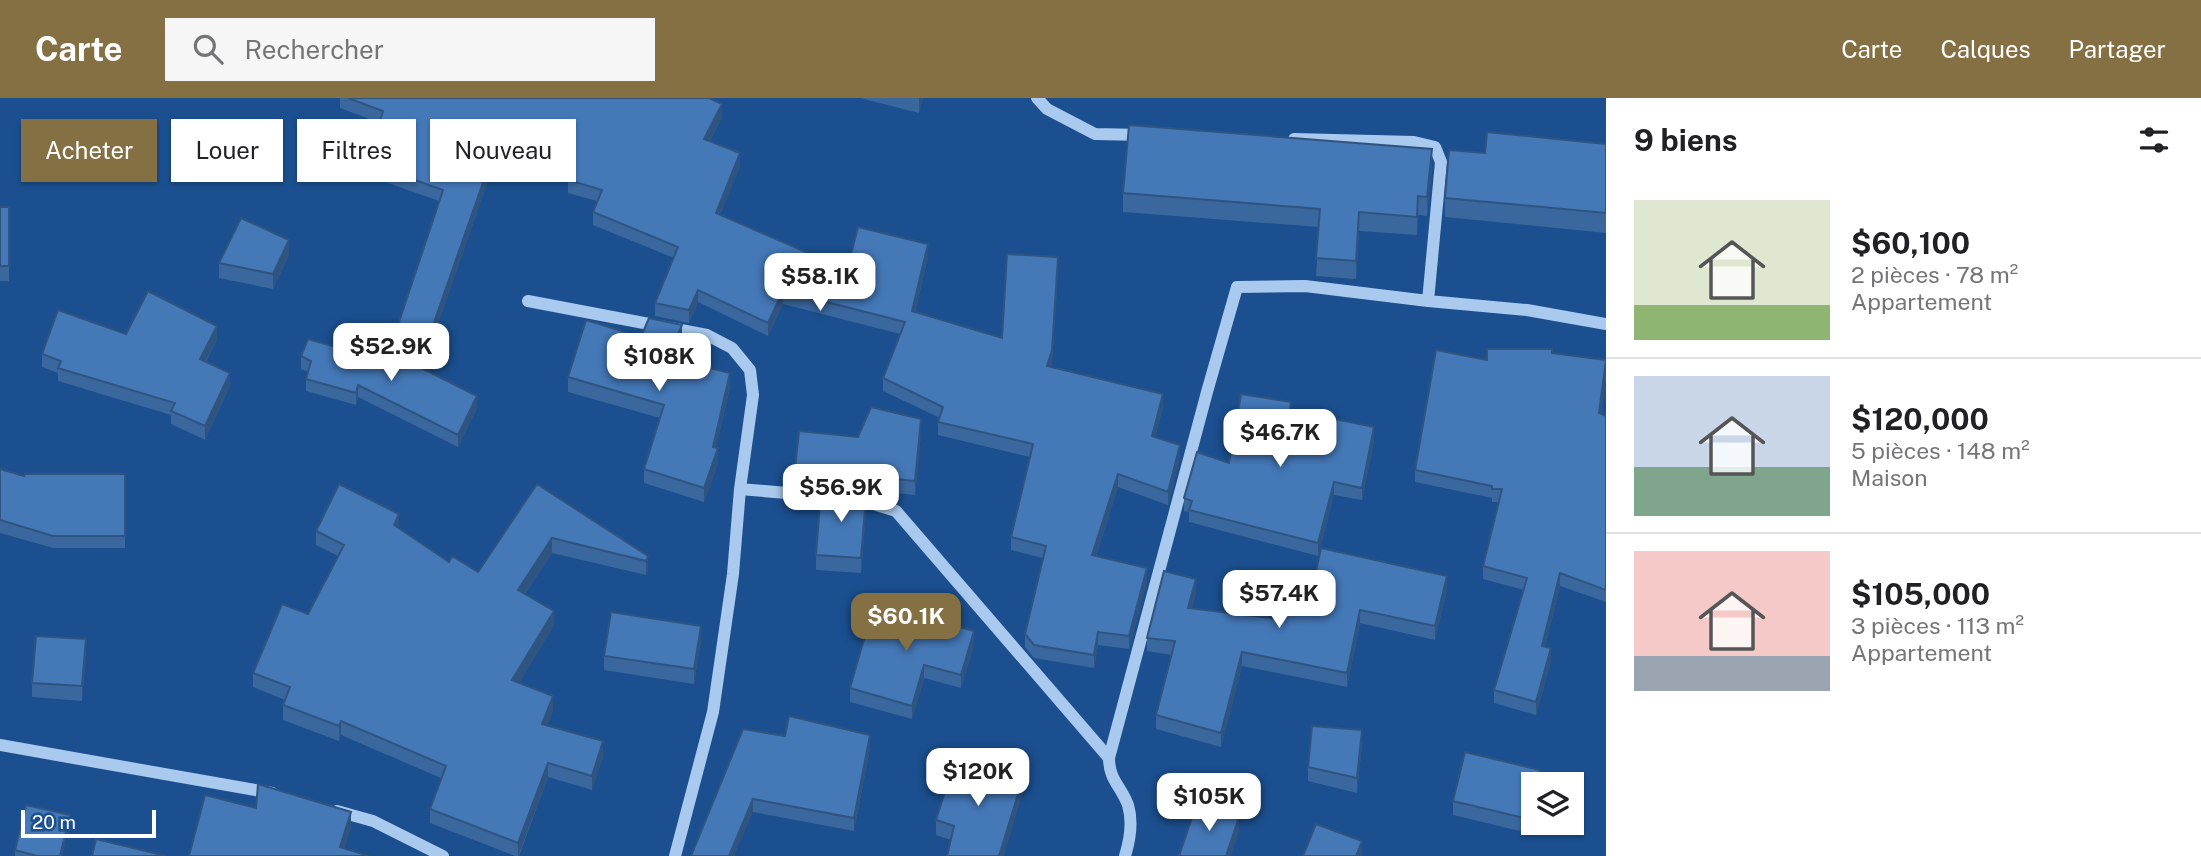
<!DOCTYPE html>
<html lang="fr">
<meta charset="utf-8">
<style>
:root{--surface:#fff;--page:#f6f6f6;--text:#202124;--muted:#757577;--line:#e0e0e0;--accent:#847042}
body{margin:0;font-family:"Public Sans",sans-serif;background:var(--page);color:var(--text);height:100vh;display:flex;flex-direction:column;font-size:26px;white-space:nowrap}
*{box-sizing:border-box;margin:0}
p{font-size:23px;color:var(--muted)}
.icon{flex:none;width:38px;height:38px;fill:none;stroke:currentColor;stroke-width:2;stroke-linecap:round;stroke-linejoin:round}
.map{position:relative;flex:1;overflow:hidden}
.drawer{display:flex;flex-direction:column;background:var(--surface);width:595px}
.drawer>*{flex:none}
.hud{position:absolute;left:21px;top:21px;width:665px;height:63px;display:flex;gap:14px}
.tools{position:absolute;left:1521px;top:674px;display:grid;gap:14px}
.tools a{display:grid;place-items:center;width:63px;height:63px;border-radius:0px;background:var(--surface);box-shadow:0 2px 5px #0004;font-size:35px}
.scale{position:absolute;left:21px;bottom:18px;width:135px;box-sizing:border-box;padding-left:7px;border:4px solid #fff;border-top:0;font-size:19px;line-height:24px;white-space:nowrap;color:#fff;-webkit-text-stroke:5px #1b4f8f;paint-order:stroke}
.price{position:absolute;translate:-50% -60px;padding:0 16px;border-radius:14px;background:#fff;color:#222;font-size:23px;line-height:46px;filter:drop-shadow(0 2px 4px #0008)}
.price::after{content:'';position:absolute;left:50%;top:42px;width:21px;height:16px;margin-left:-10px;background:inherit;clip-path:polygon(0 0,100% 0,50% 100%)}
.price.on{background:var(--accent);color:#fff}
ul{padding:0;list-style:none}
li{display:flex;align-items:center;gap:21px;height:175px;padding:0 28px}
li+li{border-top:2px solid var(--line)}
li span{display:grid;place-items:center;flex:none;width:196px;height:140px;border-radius:0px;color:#555}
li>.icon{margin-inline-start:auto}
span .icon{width:84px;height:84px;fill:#fffc;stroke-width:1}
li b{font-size:30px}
h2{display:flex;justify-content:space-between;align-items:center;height:84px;padding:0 28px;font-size:30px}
.pill{padding:0 24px;border-radius:0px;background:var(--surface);box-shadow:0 2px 5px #0004;font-size:24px;line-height:63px}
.pill.on{background:var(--accent);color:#fff}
header{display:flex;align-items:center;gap:42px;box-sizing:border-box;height:98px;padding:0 35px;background:var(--accent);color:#fff}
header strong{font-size:33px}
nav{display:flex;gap:38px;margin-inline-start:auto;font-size:24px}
.search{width:490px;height:63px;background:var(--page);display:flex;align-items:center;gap:18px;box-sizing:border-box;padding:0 24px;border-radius:0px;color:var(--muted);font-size:26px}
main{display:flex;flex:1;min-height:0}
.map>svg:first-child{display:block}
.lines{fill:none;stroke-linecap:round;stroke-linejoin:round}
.minor{stroke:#a9c9ee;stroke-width:12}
.wall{fill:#3a679d}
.shaded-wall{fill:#305480}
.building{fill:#4478b7;stroke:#305480;stroke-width:2}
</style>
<header>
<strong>Carte</strong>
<div class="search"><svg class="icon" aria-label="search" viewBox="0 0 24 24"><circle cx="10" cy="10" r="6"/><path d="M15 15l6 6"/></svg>Rechercher</div>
<nav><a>Carte</a><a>Calques</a><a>Partager</a></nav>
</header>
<main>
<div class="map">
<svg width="1606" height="758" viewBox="0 0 1606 758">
<rect width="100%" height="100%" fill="#1b4f8f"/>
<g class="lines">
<path class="minor" d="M 1037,0 L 1047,11 L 1095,36 L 1143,37
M 1294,41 L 1414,44 L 1435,49 L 1441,64 L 1428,203
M 528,203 L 707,237 L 732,250 L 750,272 L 753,297 L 740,391 L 733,476 L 713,614 L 675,758
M 740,391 L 857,401 L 896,413 L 1109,660
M 0,647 L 272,695
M 337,713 L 373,723 L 443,758
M 1125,758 C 1130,742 1133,724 1128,707 C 1121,688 1109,682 1109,660 L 1207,294 L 1237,189 L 1305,188 L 1428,203 L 1527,212 L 1606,226"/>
</g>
<path class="wall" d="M 340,0 L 709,0 L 722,19 L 710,43 L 740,68 L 720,117 L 847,172 L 928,159 L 915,214 L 1002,240 L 1058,172 L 1052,265 L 1050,269 L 1163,309 L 1155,339 L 1180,360 L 1168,407 L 1118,389 L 1096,458 L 1147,483 L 1129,551 L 1098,547 L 1094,570 L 1034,560 L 1025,549 L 1025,536 L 1043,460 L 1011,452 L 1011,439 L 1030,359 L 938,337 L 938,324 L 940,320 L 883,293 L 883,280 L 900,236 L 783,206 L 768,238 L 698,204 L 689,225 L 655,218 L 655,205 L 674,160 L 593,127 L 593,114 L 597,103 L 568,95 L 568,82 L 572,68 L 500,48 L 424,266 L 393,255 L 393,242 L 439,103 L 368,78 L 368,65 L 380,25 L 340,10 Z
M 860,0 L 923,0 L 919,15 Z
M 1606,46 L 1606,135 L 1445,119 L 1445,100 L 1485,55 Z
M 1432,70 L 1427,118 L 1418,117 L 1417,137 L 1359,133 L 1356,181 L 1316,178 L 1319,129 L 1123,114 L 1123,95 Z
M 0,109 L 9,109 L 9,183 L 0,183 Z
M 289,157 L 273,191 L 219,180 L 219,165 Z
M 126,236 L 217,241 L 206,264 L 230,288 L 205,342 L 171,326 L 171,317 L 58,283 L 58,275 L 42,269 L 42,256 Z
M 641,239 L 682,241 L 674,261 L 730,289 L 716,350 L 718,365 L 704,404 L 644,385 L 644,371 L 660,320 L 568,294 L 568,279 Z
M 301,258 L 477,310 L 458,349 L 358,299 L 356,307 L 306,293 L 306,281 L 308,274 L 301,271 Z
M 1487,262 L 1606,279 L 1601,316 L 1606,318 L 1606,504 L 1560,488 L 1545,549 L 1551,563 L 1536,617 L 1494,605 L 1494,592 L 1524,492 L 1483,481 L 1483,468 L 1499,404 L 1492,404 L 1492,400 L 1415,384 L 1415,372 Z
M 1291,312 L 1374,342 L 1362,402 L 1334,397 L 1318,458 L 1189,424 L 1189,414 L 1184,413 L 1184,400 L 1229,365 Z
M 921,335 L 915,397 L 867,392 L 867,395 L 795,385 L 795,371 L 858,339 Z
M 0,371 L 24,378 L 125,376 L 125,450 L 53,450 L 0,435 Z
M 537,386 L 648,458 L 648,473 L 646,477 L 552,455 L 525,496 L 554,527 L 519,585 L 553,613 L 547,627 L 603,658 L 592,692 L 548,679 L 519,758 L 515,758 L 430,725 L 430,711 L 441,680 L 341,637 L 339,643 L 283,622 L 283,607 L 285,602 L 253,589 L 253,575 L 308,516 L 338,458 L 316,447 L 316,433 L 399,430 L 449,464 L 478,474 Z
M 866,413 L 861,475 L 816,472 L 816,457 Z
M 1447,492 L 1435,542 L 1360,525 L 1347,589 L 1242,568 L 1221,649 L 1156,631 L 1156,617 L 1171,557 L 1147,553 L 1147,540 L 1196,495 L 1192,510 L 1278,521 Z
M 701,542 L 694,586 L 604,572 L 604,558 Z
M 974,547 L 961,590 L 924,580 L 912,621 L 850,604 L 850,590 Z
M 86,556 L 82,603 L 32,599 L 32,585 Z
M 743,631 L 870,650 L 854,733 L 753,714 Z
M 1362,646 L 1357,695 L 1308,683 L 1308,669 Z
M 1465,654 L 1540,672 L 1540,686 L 1533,686 L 1533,716 L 1528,735 L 1453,717 L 1453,703 Z
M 1023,694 L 951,742 L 936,737 L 936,722 Z
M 70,725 L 62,758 L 15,758 L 15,752 Z"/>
<path class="shaded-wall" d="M 919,0 L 923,0 L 919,15 Z
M 722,6 L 722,19 L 704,54 L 704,41 Z
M 500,36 L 500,48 L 424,266 L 424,253 Z
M 1432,51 L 1432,70 L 1427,118 L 1427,99 Z
M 740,55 L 740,68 L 716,128 L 716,115 Z
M 1418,98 L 1418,117 L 1417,137 L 1417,119 Z
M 1359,114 L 1359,133 L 1356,181 L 1356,163 Z
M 289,142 L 289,157 L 273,191 L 273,176 Z
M 928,146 L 928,159 L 912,226 L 912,213 Z
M 1058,159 L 1052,265 L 1047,281 L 1047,268 Z
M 698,192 L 698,204 L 689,225 L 689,212 Z
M 783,193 L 783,206 L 768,238 L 768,225 Z
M 682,227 L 682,241 L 668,274 L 668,260 Z
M 217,228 L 217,241 L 200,274 L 200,261 Z
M 1606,266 L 1606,279 L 1599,328 L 1599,315 Z
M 230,275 L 230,288 L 205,342 L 205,328 Z
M 730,275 L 730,289 L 713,363 L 713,349 Z
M 358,287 L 358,299 L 356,307 L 356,295 Z
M 1163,296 L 1163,309 L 1152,350 L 1152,338 Z
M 477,298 L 477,310 L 458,349 L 458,337 Z
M 921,321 L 921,335 L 915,397 L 915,383 Z
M 1374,329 L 1374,342 L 1362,402 L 1362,390 Z
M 1180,347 L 1180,360 L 1168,407 L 1168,394 Z
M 718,350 L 718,365 L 704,404 L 704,390 Z
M 1118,376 L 1118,389 L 1092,470 L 1092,457 Z
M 1334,384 L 1334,397 L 1318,458 L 1318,445 Z
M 866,398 L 866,413 L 861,475 L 861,460 Z
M 399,416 L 399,431 L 394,427 Z
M 552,440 L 552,455 L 518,506 L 518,492 Z
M 648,458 L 648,473 L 646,477 L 646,463 Z
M 1147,470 L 1147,483 L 1129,551 L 1129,538 Z
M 1560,475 L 1560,488 L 1542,561 L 1542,548 Z
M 1447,478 L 1447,492 L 1435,542 L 1435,528 Z
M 1196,481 L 1196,495 L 1188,524 L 1188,510 Z
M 1360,512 L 1360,525 L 1347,589 L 1347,575 Z
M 554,513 L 554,527 L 512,597 L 512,582 Z
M 701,528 L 701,542 L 694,586 L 694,571 Z
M 974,533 L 974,547 L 961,590 L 961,577 Z
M 1098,534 L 1098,547 L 1094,570 L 1094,557 Z
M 86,541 L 86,556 L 82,603 L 82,588 Z
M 1551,550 L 1551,563 L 1536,617 L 1536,604 Z
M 1242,554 L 1242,568 L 1221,649 L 1221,635 Z
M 924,567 L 924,580 L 912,621 L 912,608 Z
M 553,598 L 553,613 L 542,640 L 542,626 Z
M 341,623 L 341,637 L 339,643 L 339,628 Z
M 1362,632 L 1362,646 L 1357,695 L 1357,680 Z
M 870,637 L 870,650 L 854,733 L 854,720 Z
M 603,643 L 603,658 L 592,692 L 592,678 Z
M 548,665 L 548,679 L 518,758 L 518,745 Z
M 1540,672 L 1540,686 L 1537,686 Z
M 1023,680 L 1023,694 L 1004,758 L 999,758 Z
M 753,701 L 753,714 L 734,758 L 729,758 Z
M 1533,701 L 1533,716 L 1528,735 L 1528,721 Z
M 351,714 L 351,730 L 342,758 L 340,749 Z
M 70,717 L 70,725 L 62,758 L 60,758 Z
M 1239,719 L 1239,734 L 1231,758 L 1226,758 Z
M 1362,743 L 1362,758 L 1356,758 Z"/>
<path class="building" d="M 348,0 L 709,0 L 722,6 L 704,41 L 740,55 L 716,115 L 847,172 L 858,129 L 928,146 L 912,213 L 1002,240 L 1007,156 L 1058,159 L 1052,252 L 1047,268 L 1163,296 L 1152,338 L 1180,347 L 1168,394 L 1118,376 L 1092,457 L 1147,470 L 1129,538 L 1098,534 L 1094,557 L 1034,547 L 1025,536 L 1046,448 L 1011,439 L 1033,346 L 938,324 L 943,309 L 883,280 L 905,224 L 783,193 L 768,225 L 698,192 L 689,212 L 655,205 L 678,149 L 593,114 L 602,92 L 568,82 L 575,56 L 500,36 L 424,253 L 393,242 L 443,92 L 368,65 L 383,13 Z
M 1129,27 L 1432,51 L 1427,99 L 1418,98 L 1417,119 L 1359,114 L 1356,163 L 1316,160 L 1320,111 L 1123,95 Z
M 1487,34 L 1606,46 L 1606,115 L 1445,100 L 1449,52 L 1485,55 Z
M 0,109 L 9,109 L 9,168 L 0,168 Z
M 241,120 L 289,142 L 273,176 L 219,165 Z
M 148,193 L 217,228 L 200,261 L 230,275 L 205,328 L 171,313 L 175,305 L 58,270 L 61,263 L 42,256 L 58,212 L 126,236 Z
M 649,220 L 682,227 L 668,260 L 730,275 L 713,349 L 718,350 L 704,390 L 644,371 L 664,307 L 568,279 L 586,222 L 641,239 Z
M 308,241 L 388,264 L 390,254 L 477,298 L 458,337 L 358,287 L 356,295 L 306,281 L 311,263 L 301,258 Z
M 1487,251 L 1552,251 L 1552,255 L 1606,262 L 1599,315 L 1606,318 L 1606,492 L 1560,475 L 1542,548 L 1551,550 L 1536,604 L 1494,592 L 1527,480 L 1483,468 L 1502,391 L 1492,391 L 1492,388 L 1415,372 L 1436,252 L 1487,262 Z
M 1241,296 L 1291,304 L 1290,312 L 1374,329 L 1362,390 L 1334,384 L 1318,445 L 1189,412 L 1192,403 L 1184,400 L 1197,354 L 1229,365 Z
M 871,309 L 921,321 L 915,383 L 867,378 L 867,381 L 795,371 L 799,333 L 858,339 Z
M 0,371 L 24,378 L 25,376 L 125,376 L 125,438 L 53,438 L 0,422 Z
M 339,386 L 399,416 L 394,427 L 449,464 L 452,458 L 478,474 L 537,386 L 648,458 L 646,463 L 552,440 L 518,492 L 554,513 L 512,582 L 553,598 L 542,626 L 603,643 L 592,678 L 548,665 L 518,745 L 430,711 L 446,668 L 341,623 L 339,628 L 283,607 L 290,589 L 253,575 L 282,506 L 308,516 L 344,447 L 316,433 Z
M 821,392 L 855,395 L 866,398 L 861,460 L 816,457 Z
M 1321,450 L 1447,478 L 1435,528 L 1360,512 L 1347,575 L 1242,554 L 1221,635 L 1156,617 L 1175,543 L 1147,540 L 1164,473 L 1196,481 L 1188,510 L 1278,521 L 1280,511 L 1307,516 Z
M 874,506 L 974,533 L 961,577 L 924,567 L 912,608 L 850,590 Z
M 611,514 L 701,528 L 694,571 L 604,558 Z
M 36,538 L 86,541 L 82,588 L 32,585 Z
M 789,618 L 870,637 L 854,720 L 753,701 L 729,758 L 691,758 L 743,631 L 785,638 Z
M 1312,628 L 1362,632 L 1357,680 L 1308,669 Z
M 1465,654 L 1540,672 L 1537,686 L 1533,686 L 1533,701 L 1528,721 L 1453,703 Z
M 956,659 L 1023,680 L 999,758 L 947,758 L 954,728 L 936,722 Z
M 258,686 L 351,714 L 340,749 L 369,758 L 189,758 L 205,697 L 256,710 Z
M 1197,705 L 1239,719 L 1226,758 L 1179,758 Z
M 26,707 L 70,717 L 60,758 L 37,758 L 15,752 Z
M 1316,726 L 1362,743 L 1356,758 L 1303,758 Z
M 96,741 L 166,758 L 92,758 Z"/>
</svg>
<div class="tools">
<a><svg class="icon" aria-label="layers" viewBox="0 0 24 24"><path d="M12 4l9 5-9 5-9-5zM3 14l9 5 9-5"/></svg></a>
</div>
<div class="scale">20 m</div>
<b class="price" style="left:820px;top:215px">$58.1K</b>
<b class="price" style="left:391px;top:285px">$52.9K</b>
<b class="price" style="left:659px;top:295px">$108K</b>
<b class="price" style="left:1280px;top:371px">$46.7K</b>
<b class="price" style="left:841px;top:426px">$56.9K</b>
<b class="price" style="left:1279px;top:532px">$57.4K</b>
<b class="price on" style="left:906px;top:555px">$60.1K</b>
<b class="price" style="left:978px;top:710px">$120K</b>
<b class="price" style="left:1209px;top:735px">$105K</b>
<div class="hud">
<a class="pill on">Acheter</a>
<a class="pill">Louer</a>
<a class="pill">Filtres</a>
<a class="pill">Nouveau</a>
</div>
</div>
<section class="drawer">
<h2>9 biens<svg class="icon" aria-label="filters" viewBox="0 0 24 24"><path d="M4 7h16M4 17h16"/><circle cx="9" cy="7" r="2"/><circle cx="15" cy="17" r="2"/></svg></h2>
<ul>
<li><span style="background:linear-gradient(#dfe7d0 75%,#8fb573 0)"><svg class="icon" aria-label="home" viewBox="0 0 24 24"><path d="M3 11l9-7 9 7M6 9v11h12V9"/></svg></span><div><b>$60,100</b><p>2 pièces · 78 m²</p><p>Appartement</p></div></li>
<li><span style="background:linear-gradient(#c9d6e8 65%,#7fa58c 0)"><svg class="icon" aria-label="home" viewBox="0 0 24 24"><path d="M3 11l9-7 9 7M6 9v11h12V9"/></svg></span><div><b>$120,000</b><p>5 pièces · 148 m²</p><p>Maison</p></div></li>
<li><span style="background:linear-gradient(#f6c9c9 75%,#9aa5b1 0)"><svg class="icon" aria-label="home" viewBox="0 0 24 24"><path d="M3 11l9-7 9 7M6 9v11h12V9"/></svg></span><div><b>$105,000</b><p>3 pièces · 113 m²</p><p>Appartement</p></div></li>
</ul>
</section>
</main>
